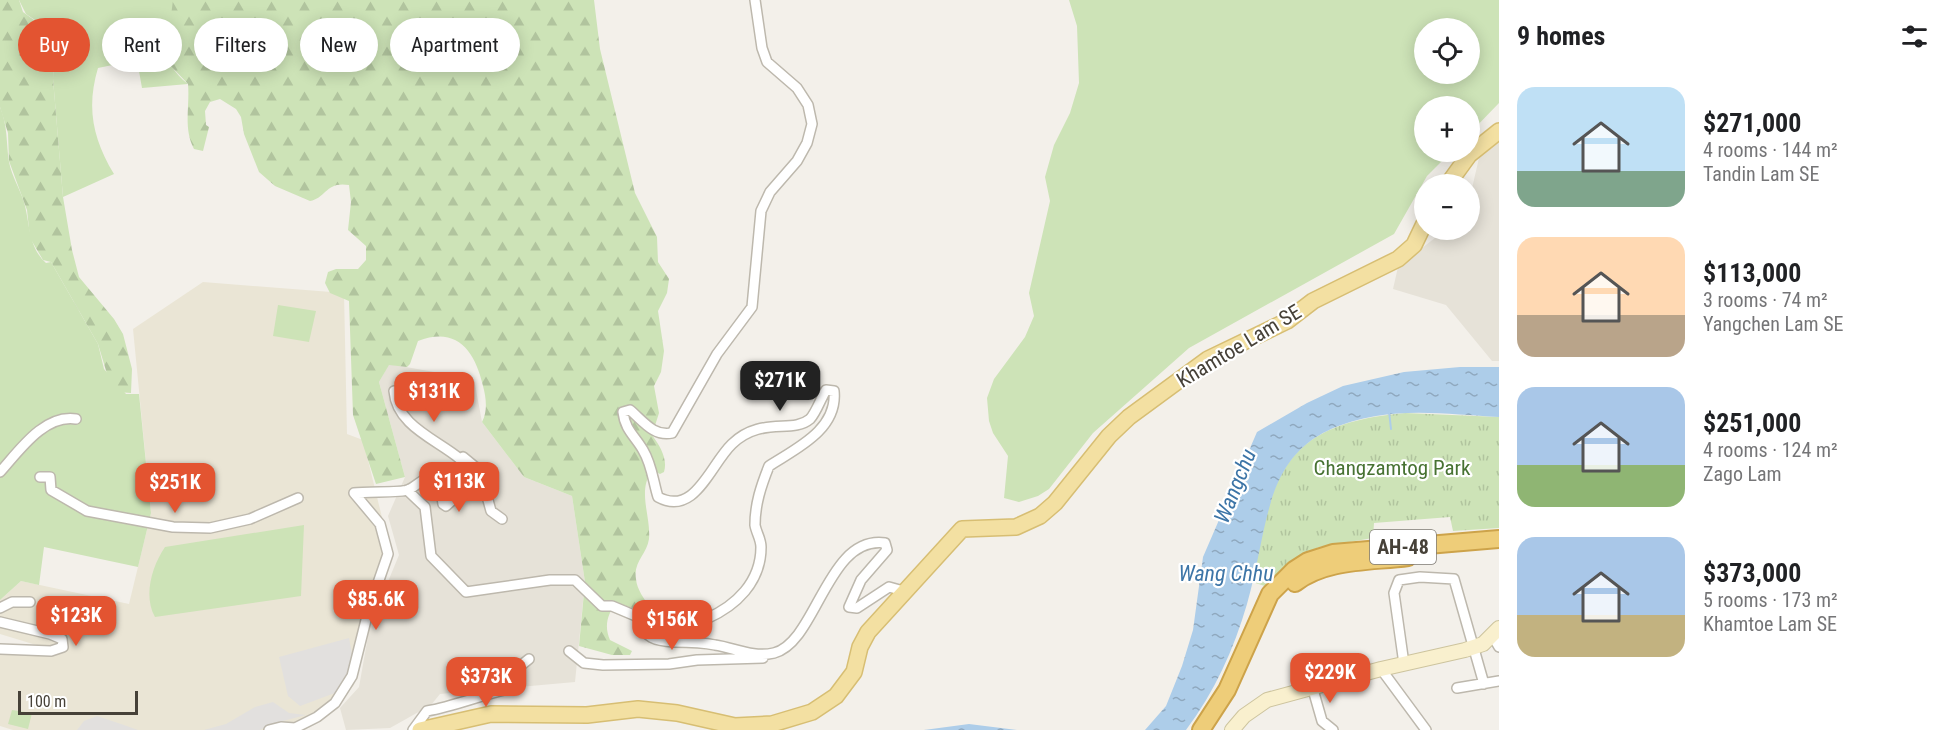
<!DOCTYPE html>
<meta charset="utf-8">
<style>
:root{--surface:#fff;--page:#f2f2f2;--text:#202124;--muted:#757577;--accent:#e35431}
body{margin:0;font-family:"Roboto Condensed",sans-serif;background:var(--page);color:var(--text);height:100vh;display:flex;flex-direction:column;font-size:22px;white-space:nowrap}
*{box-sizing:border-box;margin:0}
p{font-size:20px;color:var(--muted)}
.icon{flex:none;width:33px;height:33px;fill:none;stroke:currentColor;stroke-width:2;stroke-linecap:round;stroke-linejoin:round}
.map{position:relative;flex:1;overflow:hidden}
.drawer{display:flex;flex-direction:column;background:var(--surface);width:450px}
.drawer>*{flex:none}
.guide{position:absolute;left:18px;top:18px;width:570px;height:54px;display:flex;gap:12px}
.controls{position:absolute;left:1414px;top:18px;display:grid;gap:12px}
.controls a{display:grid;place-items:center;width:66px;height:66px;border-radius:50%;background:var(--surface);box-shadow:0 3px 15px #0003;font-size:30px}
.scale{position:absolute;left:18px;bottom:15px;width:120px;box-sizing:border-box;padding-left:6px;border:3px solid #464138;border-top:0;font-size:16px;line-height:21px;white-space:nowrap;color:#464138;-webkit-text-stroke:4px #fff;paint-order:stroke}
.price{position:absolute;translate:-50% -51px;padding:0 14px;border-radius:12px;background:var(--accent);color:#fff;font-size:20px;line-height:39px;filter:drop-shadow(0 2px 3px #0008)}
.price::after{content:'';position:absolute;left:50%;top:36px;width:18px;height:14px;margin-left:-9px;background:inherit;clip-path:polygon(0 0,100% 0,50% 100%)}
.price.on{background:#222;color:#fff}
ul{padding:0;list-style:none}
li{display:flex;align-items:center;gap:18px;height:150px;padding:0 18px}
li span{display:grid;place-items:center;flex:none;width:168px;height:120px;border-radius:18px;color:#555}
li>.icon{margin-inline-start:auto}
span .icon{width:72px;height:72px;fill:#fffc;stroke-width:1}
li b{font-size:26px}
h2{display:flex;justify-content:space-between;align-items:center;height:72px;padding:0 18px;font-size:26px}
.pill{padding:0 21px;border-radius:27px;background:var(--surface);box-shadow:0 3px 15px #0003;font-size:21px;line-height:54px}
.pill.on{background:var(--accent);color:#fff}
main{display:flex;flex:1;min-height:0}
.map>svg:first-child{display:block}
.residential{fill:#e6e2d8}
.education{fill:#eae5d5}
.grass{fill:#cde3b7;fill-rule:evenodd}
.forest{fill:url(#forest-firs)}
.park{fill:url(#park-tufts)}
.parking{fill:#e2e0de}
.water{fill:url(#water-ripples)}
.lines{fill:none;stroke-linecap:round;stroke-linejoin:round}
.stream{stroke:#adcde9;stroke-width:2}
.street-casing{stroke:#bdb8ad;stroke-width:12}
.secondary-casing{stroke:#cdc49e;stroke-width:16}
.primary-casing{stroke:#d7be73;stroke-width:18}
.highway-casing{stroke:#cda34a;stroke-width:20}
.street{stroke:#fff;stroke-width:9}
.secondary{stroke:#f9f0ce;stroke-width:14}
.primary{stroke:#f3e0a2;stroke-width:15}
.highway{stroke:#eecd79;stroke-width:16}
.labels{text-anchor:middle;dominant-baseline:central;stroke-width:4.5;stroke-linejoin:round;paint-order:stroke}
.shield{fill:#fff;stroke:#7e7a74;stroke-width:1.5}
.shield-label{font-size:20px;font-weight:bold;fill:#464138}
.street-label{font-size:21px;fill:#464138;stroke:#fff}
.park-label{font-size:21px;fill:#477232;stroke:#fff}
.water-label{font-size:22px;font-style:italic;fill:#3d75a7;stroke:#fff}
</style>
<main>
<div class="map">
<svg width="1499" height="730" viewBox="0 0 1499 730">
<defs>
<pattern id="forest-firs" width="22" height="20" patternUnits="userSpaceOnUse" patternTransform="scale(1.5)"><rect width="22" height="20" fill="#cde3b7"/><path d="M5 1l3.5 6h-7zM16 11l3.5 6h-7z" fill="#b1c49e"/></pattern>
<pattern id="park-tufts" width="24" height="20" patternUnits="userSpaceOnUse" patternTransform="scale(1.5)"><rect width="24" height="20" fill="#cde3b7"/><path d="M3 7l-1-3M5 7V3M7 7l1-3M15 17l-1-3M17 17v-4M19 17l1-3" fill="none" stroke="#b1c49e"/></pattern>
<pattern id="water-ripples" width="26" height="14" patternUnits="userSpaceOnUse" patternTransform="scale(1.5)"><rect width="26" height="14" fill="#adcde9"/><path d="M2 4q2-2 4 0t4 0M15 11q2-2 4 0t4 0" fill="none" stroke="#8fa8be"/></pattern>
</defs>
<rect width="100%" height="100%" fill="#f3f0ea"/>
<path class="residential" d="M 1499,142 L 1499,361 L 1492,361 L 1446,305 L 1393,289 L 1398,267 L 1445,230 L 1470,230 L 1470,197 L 1479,158 Z
M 389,364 L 474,379 L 482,422 L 524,477 L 572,496 L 585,582 L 575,682 L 440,694 L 431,705 L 390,728 L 346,730 L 340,708 L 359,687 L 370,625 L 399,555 L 388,516 L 405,477 L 379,382 Z"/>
<path class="education" d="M 203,282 L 344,293 L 347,434 L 363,440 L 390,550 L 367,622 L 354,685 L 334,709 L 298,730 L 13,730 L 0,726 L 0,650 L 46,648 L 0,634 L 0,600 L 21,581 L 129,604 L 151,513 L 133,329 Z"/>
<path class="grass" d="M 19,0 L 173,0 C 174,35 154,58 188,84 L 142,88 L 137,60 L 98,68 C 86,108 93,139 114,174 L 63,197 L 53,79 L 54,48 L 41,24 L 26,14 Z
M 1069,0 L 1499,0 L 1499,103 L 1470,133 L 1470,106 L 1425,106 L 1425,152 L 1451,152 L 1427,176 L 1394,234 L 1189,348 L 1093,433 L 1049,489 L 1038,496 L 1019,502 L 1004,498 L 1008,456 L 993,433 L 989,421 L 987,398 L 994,379 L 1025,337 L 1034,316 L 1029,293 L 1050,201 L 1045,177 L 1054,145 L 1070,113 L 1079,83 L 1077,26 ZM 1425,28 L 1470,28 L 1470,74 L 1425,74 Z
M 0,107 C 8,126 6,143 9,162 C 12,177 20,189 24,202 C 30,223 28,247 46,263 L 51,262 L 98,344 L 104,369 L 126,394 L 139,394 L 151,513 L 138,567 L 44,547 L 39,585 L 21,581 L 0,600 Z
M 278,305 L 316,311 L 309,342 L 273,336 Z
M 304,525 L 301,596 L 155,617 C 143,596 152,566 165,547 Z
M 12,710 L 32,713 L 28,729 L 8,724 Z"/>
<path class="forest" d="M 0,0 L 19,0 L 23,12 L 49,31 L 53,39 L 53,79 L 63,197 L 72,250 L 79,277 L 114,319 L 123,334 L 132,369 L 131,393 L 117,392 L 111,387 L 98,344 L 51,262 L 43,260 L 30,238 L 27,210 L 9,161 L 8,133 L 0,107 Z
M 173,0 L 594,0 L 600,49 L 635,193 L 657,237 L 658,262 L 669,279 L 667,293 L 658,311 L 664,351 L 661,372 L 654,386 L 659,413 L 652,435 C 660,446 668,459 664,472 L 660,474 L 652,470 C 637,492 651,515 649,539 C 647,554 633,562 636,579 C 637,590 644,598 650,608 L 645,612 L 617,603 C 607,613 604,627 610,640 L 632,651 L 630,655 L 612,655 L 579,646 L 585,582 L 572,496 L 524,477 L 482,422 C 488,411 486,397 483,386 C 475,351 457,326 418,341 L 410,364 L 407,367 L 389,365 L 379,382 L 405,477 L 376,484 L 353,415 L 349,301 L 330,293 L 325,283 L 328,272 L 336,269 L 358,269 L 366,260 L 366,246 L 348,230 L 351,202 L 349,185 C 326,181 326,198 310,201 L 275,186 L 259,172 L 244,134 L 241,117 L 236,109 L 220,99 L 210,102 L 205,111 L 206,125 L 209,127 L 203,151 L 194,149 C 183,128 190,107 188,84 L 169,64 L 166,56 Z"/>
<path class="park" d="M 1405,413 L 1499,417 L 1499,528 L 1453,531 L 1450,517 L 1374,523 L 1373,538 L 1319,547 L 1295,559 L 1268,587 L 1252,582 C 1272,473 1283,424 1405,413 Z"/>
<path class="parking" d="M 349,638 L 353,659 L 350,669 L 335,693 L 300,706 L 288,696 L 279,657 Z
M 273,702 L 289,713 L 306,715 L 275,723 L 260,730 L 204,730 L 226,724 L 255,707 Z
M 97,716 L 124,725 L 138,730 L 77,730 L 84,721 Z"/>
<path class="water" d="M 1460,367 L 1499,367 L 1499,417 C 1459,415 1416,409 1376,416 C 1260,436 1273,513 1247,604 C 1234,649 1214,693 1186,730 L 1145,730 L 1166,706 L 1182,666 L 1193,630 L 1203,557 L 1257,432 L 1307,403 L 1343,386 L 1404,372 Z
M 969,724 L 1017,730 L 924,730 Z"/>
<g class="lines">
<path class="stream" d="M 1389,411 L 1391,429"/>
<g class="street-casing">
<path id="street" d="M 755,0 L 762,48 L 767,62 L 797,88 L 808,105 L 812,124 L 807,143 L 797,161 L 770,192 L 761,211 L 752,307 L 717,354 L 672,433 C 654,437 643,421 630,410 L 623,412 C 625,430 635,436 643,450 C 652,465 653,481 658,497 C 695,517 710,465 732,444 C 761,416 792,434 810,419 C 816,413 821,398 826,390 L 834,391 C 838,430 795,449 769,466 C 761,486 755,504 755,525 C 756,532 761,539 761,547 C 761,582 736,606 706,619 C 689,627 659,628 643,619 C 641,638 657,641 674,642 C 688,642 701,642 715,645 C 735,648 753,658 774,653 C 817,642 827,535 885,543 L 887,550 L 861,580 L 849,607 L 857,608 L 889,587 L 907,592
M 435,400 L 394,391 C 397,426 436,439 460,459
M 0,472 C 19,451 44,414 76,419
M 40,477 L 50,477 L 51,490 L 87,511 L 173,527 L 210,528 L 250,519 L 298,498
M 407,490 L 425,507 L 431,556 L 466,592 L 550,580 L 575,580 L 602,606 L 612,606 L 643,619
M 0,608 L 12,602 L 30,602
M 0,622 L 50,634 L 62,639 L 63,647 L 51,651 L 0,649
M 1492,635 L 1499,647
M 569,651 L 584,663 L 603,665 L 669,664 L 697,660 L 763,658
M 1404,664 L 1394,593 L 1399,580 L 1420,577 L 1454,579 L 1484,684
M 1381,669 L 1426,730
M 1312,686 L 1322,721 L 1333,730
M 1457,688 L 1499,681
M 269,730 L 281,727 L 295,728 L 317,717 L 335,703 L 352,676 L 368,612 L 388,554 L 380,524 L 354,493 C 366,491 400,493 408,490 C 421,484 421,476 439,478 L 443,504 L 446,506 L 456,497 L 464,480 L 460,459 L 463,457 L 480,471 L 491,511 L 502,519
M 413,730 L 427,711 C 456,706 483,694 513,688 L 519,667 L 529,659"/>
</g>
<g class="secondary-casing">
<path id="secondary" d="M 1232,730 L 1244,716 L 1267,700 L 1381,669 L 1465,650 L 1483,644 L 1499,628"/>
</g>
<g class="primary-casing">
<path id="primary" d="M 1448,184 L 1469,155 L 1499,131
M 420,730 L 491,714 L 587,715 L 638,709 L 677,713 L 735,726 L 772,724 L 812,712 L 836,696 L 854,672 L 860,647 L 868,632 L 962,529 L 1016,527 L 1040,516 L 1055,503 L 1109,436 L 1129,417 L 1208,359 L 1287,321 L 1313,301 L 1398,259 L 1414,245 L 1425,222"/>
</g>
<g class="highway-casing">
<path id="highway" d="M 1295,583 C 1326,559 1371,562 1408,557
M 1201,730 L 1227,690 L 1270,594 L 1294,570 L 1308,561 L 1333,553 L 1499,539"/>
</g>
<use href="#street" class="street"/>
<use href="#secondary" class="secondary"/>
<use href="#primary" class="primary"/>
<use href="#highway" class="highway"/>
</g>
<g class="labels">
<rect class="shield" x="1370" y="530" width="66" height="34" rx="4.5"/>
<g class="shield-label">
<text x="1403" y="547">AH-48</text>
</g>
<g class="street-label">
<text transform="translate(1239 346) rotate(-31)">Khamtoe Lam SE</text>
</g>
<g class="park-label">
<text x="1392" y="468">Changzamtog Park</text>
</g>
<g class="water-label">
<text transform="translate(1235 486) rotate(-68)">Wangchu</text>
<text x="1226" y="573">Wang Chhu</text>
</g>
</g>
</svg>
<div class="controls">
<a><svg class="icon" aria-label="locate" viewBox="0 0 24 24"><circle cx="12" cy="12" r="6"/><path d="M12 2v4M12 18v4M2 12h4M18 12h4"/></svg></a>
<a>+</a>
<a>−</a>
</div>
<div class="scale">100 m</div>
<b class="price on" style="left:780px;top:412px">$271K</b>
<b class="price" style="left:434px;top:423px">$131K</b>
<b class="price" style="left:459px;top:513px">$113K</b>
<b class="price" style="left:175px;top:514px">$251K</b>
<b class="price" style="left:376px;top:631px">$85.6K</b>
<b class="price" style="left:76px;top:647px">$123K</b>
<b class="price" style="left:672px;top:651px">$156K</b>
<b class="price" style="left:1330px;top:704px">$229K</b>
<b class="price" style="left:486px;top:708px">$373K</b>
<div class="guide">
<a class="pill on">Buy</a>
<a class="pill">Rent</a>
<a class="pill">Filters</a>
<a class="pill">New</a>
<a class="pill">Apartment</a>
</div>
</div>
<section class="drawer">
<h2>9 homes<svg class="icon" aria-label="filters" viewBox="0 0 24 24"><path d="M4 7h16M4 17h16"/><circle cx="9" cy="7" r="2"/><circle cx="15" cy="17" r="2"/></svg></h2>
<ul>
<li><span style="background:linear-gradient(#bfe0f5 70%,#7fa58c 0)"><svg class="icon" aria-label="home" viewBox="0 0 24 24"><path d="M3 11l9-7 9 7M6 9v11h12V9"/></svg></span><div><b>$271,000</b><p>4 rooms · 144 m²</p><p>Tandin Lam SE</p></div></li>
<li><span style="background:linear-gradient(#ffd9b3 65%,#b9a48a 0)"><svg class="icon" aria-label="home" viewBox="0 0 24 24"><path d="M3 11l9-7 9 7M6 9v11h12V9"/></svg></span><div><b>$113,000</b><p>3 rooms · 74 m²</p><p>Yangchen Lam SE</p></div></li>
<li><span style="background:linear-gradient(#a9c7e8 65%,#8fb573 0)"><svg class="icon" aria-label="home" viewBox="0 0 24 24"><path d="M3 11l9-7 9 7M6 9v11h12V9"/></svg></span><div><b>$251,000</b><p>4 rooms · 124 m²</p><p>Zago Lam</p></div></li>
<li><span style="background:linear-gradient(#a9c7e8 65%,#c2b280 0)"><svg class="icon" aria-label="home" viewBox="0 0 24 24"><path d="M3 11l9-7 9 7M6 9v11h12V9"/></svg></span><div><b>$373,000</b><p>5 rooms · 173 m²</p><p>Khamtoe Lam SE</p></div></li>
</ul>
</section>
</main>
